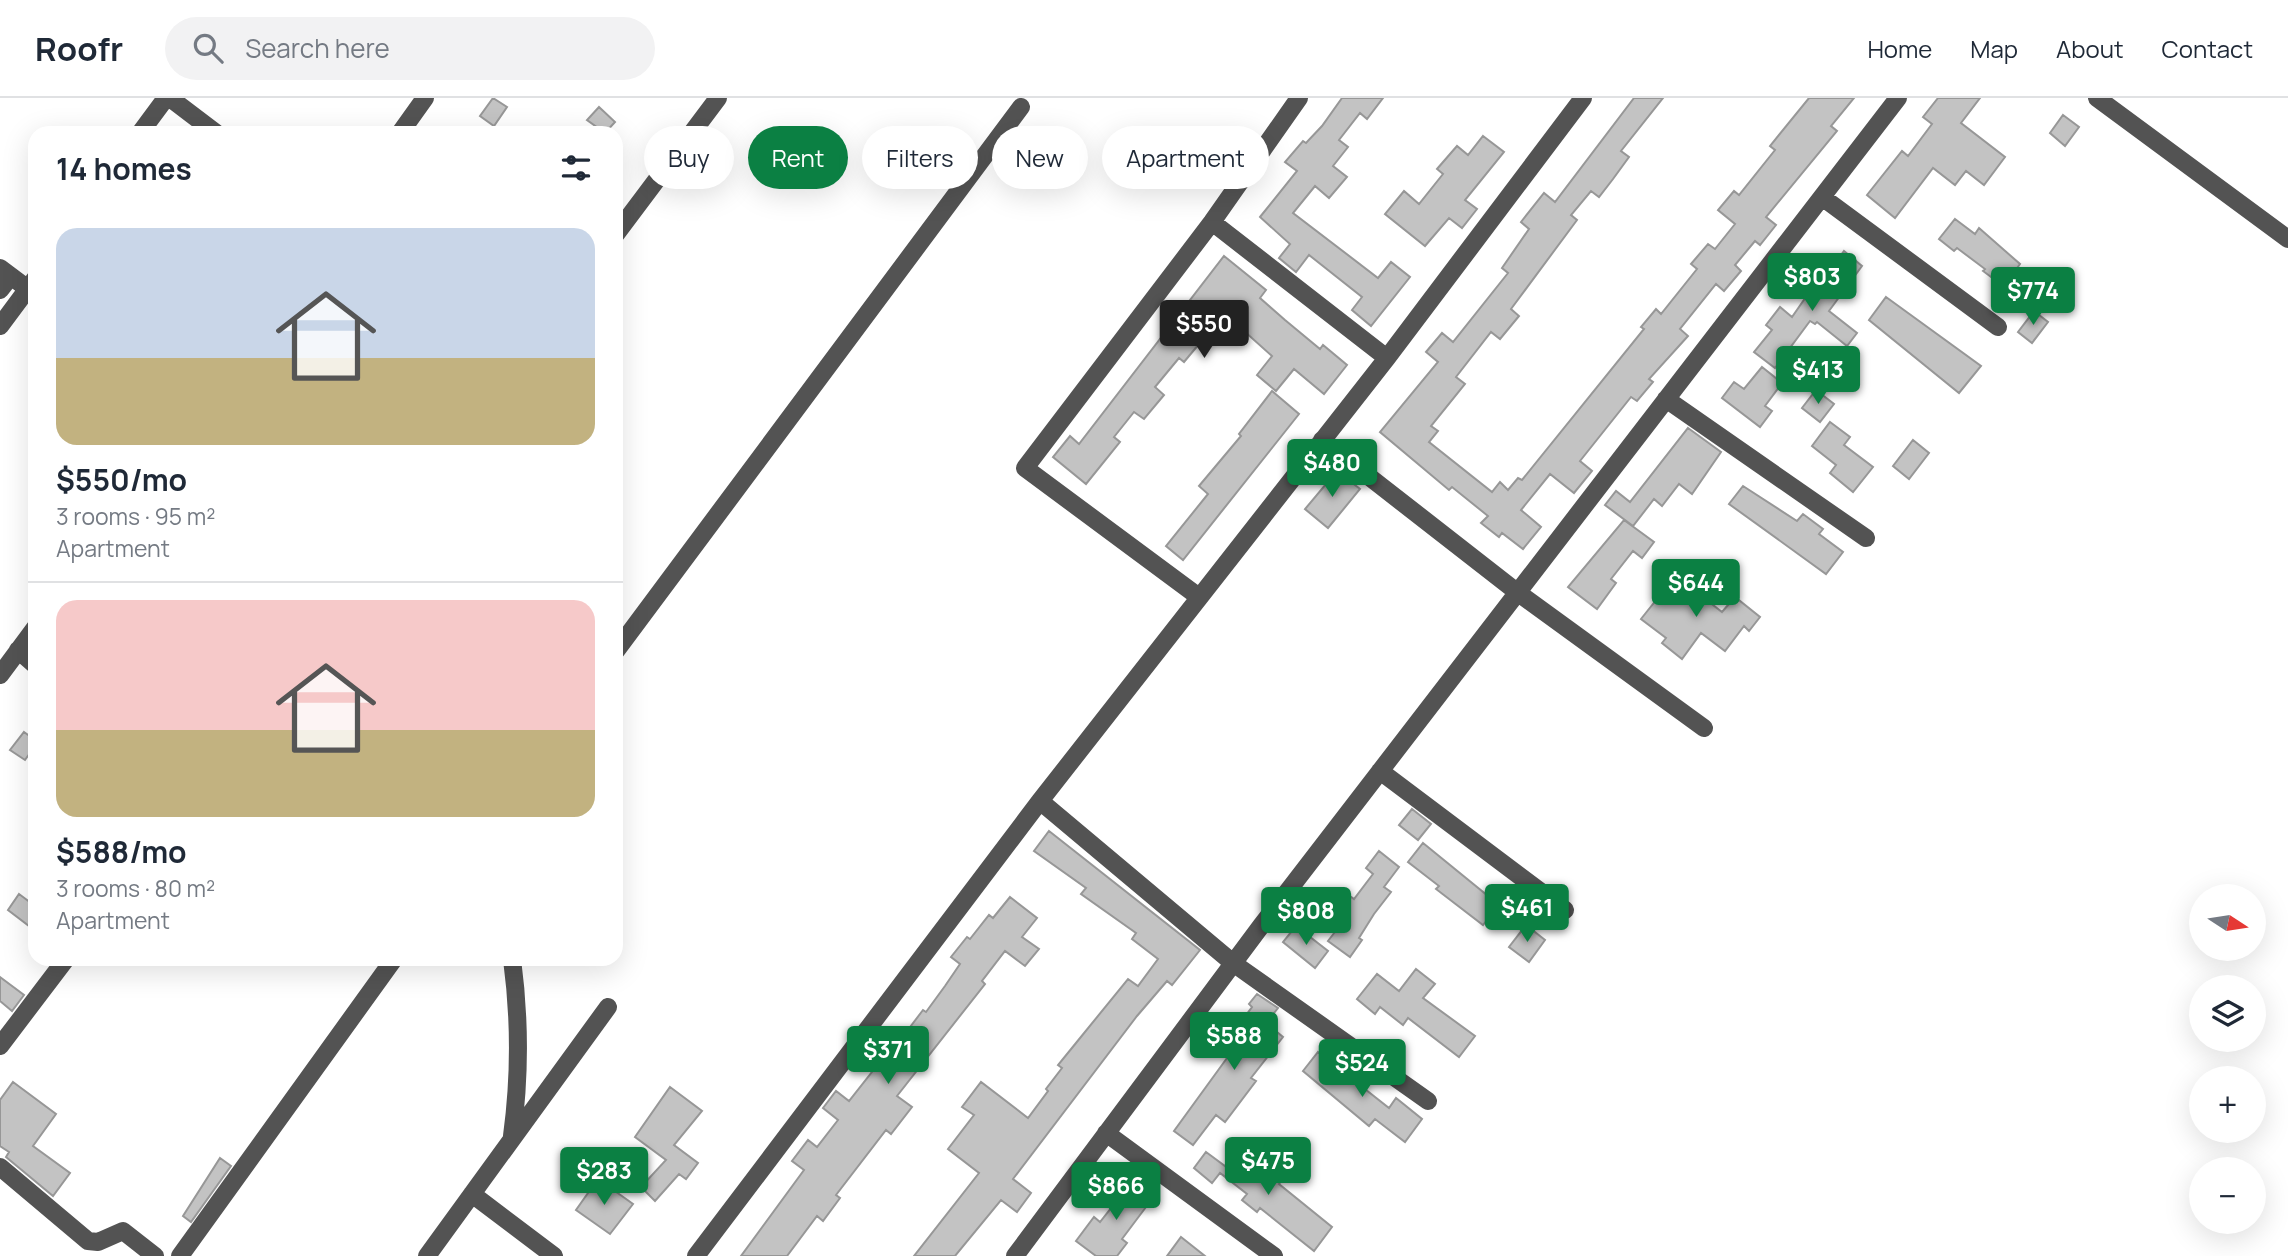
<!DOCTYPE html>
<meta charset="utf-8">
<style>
:root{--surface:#fff;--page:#f2f2f3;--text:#1f2937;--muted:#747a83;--line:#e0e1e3;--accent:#0b8043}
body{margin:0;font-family:Manrope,sans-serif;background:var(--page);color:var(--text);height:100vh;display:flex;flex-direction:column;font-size:26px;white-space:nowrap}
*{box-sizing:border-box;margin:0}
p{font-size:23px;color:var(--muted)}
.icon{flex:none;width:38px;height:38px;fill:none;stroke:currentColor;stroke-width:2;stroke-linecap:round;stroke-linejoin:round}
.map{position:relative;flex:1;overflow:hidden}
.sheet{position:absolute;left:28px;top:28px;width:595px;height:840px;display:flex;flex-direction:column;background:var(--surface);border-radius:21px;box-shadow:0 7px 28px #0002}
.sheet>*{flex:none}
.top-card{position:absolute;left:644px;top:28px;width:665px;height:63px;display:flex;gap:14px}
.needle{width:46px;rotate:102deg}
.tools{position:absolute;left:2189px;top:786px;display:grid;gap:14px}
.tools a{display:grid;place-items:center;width:77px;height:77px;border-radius:50%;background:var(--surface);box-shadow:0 7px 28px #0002;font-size:35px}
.price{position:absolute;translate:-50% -60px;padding:0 16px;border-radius:7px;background:var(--accent);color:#fff;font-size:23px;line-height:46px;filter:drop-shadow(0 2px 4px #0008)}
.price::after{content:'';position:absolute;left:50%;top:42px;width:21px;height:16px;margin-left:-10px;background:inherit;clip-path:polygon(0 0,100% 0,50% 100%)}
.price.current{background:#222;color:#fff}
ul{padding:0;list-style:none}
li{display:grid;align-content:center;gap:14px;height:371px;padding:0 28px}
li+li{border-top:2px solid var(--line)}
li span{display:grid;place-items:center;height:217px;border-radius:21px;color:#555}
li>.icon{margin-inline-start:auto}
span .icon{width:126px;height:126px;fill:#fffc;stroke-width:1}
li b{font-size:30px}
h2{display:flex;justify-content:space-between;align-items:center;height:84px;padding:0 28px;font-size:30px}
.chip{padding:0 24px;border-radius:32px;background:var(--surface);box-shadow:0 7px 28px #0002;font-size:24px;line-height:63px}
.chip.current{background:var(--accent);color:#fff}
header{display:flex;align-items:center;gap:42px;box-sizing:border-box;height:98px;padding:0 35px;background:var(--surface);border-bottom:2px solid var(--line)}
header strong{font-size:33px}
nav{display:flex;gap:38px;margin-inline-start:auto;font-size:24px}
.search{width:490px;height:63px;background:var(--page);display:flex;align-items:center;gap:18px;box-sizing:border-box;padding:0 24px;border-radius:38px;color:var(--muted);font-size:26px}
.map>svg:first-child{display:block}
.building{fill:#c3c3c3;stroke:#979797;stroke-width:2}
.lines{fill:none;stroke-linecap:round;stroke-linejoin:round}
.minor{stroke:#535353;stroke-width:18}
</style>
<header>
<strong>Roofr</strong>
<div class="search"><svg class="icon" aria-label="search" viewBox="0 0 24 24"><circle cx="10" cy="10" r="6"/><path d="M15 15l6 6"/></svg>Search here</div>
<nav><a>Home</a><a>Map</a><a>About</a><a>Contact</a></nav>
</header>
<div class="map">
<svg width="2288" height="1158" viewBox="0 0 2288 1158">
<rect width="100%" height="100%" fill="#fff"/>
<path class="building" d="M 493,0 L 507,9 L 494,28 L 480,18 Z
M 1342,0 L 1383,0 L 1367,21 L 1360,15 L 1339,42 L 1348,49 L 1333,68 L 1347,79 L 1329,100 L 1315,88 L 1293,115 L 1378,180 L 1391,164 L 1410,179 L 1371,228 L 1352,212 L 1362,199 L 1309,157 L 1296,174 L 1279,160 L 1290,146 L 1260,119 L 1297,73 L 1285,64 L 1303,43 L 1306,45 L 1322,28 Z
M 1634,0 L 1663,0 L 1621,53 L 1629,59 L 1613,81 L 1599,99 L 1591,93 L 1571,117 L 1577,122 L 1511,211 L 1519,218 L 1500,241 L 1491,234 L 1456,279 L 1465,286 L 1431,328 L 1438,333 L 1429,344 L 1492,394 L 1500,384 L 1508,392 L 1518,380 L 1522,382 L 1644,231 L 1641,229 L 1656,211 L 1661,216 L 1697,171 L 1691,166 L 1708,146 L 1715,151 L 1735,126 L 1718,112 L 1734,93 L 1739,97 L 1775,52 L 1770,48 L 1809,0 L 1854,0 L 1831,28 L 1837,33 L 1766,119 L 1776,127 L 1760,147 L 1755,143 L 1735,167 L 1741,173 L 1724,193 L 1716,186 L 1680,231 L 1688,238 L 1649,281 L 1653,284 L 1637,303 L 1631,299 L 1580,363 L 1592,373 L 1574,395 L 1550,376 L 1521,412 L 1541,429 L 1523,451 L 1502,435 L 1499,439 L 1481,425 L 1488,418 L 1452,389 L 1449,392 L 1380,334 L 1438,264 L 1426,254 L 1442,235 L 1453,244 L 1508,175 L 1502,170 L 1529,131 L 1521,124 L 1544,95 L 1555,104 Z
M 1938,0 L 1980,0 L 1961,25 L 2005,59 L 1984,87 L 1966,73 L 1955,87 L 1933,70 L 1895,120 L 1867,97 L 1902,53 L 1908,58 L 1932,26 L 1923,19 Z
M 599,9 L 615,24 L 605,35 L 587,22 Z
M 2063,17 L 2079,29 L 2065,48 L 2050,35 Z
M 1483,38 L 1504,54 L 1465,102 L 1477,111 L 1462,130 L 1449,120 L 1425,148 L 1385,116 L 1404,93 L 1419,106 L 1443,76 L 1437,71 L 1457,48 L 1468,57 Z
M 1955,121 L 1975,136 L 1979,130 L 2020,166 L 2015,173 L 2036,189 L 2020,209 L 1999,193 L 2003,188 L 1983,173 L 1985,171 L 1957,150 L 1954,153 L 1939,141 Z
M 1844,153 L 1862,168 L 1829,213 L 1857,235 L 1847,248 L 1817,224 L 1815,226 L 1810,223 L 1775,270 L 1754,254 L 1772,232 L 1766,227 L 1780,209 L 1792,219 L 1824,173 L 1827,176 Z
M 1224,158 L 1266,192 L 1260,200 L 1285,222 L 1320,251 L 1323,247 L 1347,267 L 1324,296 L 1294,271 L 1276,293 L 1257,277 L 1272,258 L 1215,207 L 1195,232 L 1204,240 L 1184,264 L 1179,260 L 1155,289 L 1164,297 L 1144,321 L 1134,314 L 1114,339 L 1120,344 L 1086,386 L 1053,359 L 1070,338 L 1079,346 Z
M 1886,199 L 1981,268 L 1959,295 L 1869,222 Z
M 2034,213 L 2048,224 L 2032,245 L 2018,234 Z
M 1762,269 L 1782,285 L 1765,308 L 1772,313 L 1760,329 L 1722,300 L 1734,284 L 1744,291 Z
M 1816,292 L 1834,306 L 1820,324 L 1802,310 Z
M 1272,293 L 1299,316 L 1183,462 L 1166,448 L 1208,396 L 1199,388 L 1241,338 L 1239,336 Z
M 1830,324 L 1850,339 L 1844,347 L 1873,369 L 1853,394 L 1830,375 L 1836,367 L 1812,348 Z
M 1688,330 L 1721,354 L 1692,396 L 1679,386 L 1662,408 L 1654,401 L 1633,428 L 1605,407 L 1616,393 L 1630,404 Z
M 1913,342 L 1929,355 L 1909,381 L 1893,368 Z
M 1337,373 L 1360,391 L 1328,430 L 1305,411 Z
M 1743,388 L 1797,423 L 1803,416 L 1823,431 L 1819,436 L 1843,454 L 1826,476 L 1729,406 Z
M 1624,422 L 1654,444 L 1642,460 L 1633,453 L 1611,481 L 1616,485 L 1597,511 L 1568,489 Z
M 1680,481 L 1722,514 L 1735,499 L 1760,519 L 1749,533 L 1744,528 L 1725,553 L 1701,535 L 1682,561 L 1662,545 L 1666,540 L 1641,521 L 1661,496 L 1665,500 Z
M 24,634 L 35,642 L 35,648 L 25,662 L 10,652 Z
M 1412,711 L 1431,726 L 1418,742 L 1399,727 Z
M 1049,733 L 1200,852 L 1172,887 L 1167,883 L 1137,918 L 1013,1081 L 1031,1095 L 1017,1114 L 1001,1102 L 955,1158 L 914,1158 L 979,1075 L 948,1051 L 974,1017 L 962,1009 L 981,984 L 1028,1020 L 1048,993 L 1046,991 L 1062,970 L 1058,967 L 1076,945 L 1128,881 L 1138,888 L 1158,861 L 1132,841 L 1136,835 L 1081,796 L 1086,790 L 1034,753 Z
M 1423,745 L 1499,807 L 1483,827 L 1436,791 L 1439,788 L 1408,764 Z
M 1379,753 L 1399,769 L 1384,789 L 1391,794 L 1374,816 L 1359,840 L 1362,842 L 1350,859 L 1328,843 L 1345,821 L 1334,813 L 1347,796 L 1354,801 L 1373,776 L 1366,770 Z
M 19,796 L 35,808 L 35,819 L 29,828 L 8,812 Z
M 1010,799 L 1037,820 L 1022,839 L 1039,851 L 1025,868 L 1005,853 L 982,883 L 985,886 L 897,998 L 912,1009 L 891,1036 L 886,1032 L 836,1097 L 840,1100 L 823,1123 L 817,1118 L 787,1158 L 741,1158 L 804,1072 L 792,1063 L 808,1042 L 817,1049 L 838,1022 L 823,1010 L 836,993 L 849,1003 L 902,936 L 904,937 L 923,912 L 926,914 L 945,888 L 960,866 L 951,859 L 967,839 L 970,841 L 989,817 L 993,820 Z
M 1526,827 L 1545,842 L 1529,864 L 1509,849 Z
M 1296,828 L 1328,853 L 1315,870 L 1283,844 Z
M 1416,871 L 1435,886 L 1423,900 L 1475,938 L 1459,959 L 1408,920 L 1403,927 L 1380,909 L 1375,916 L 1357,901 L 1377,876 L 1399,893 Z
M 0,879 L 24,897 L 12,913 L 0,903 Z
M 1257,896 L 1278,910 L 1266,925 L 1283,939 L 1251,980 L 1256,983 L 1225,1024 L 1216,1017 L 1193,1047 L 1174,1033 L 1243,938 L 1235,932 L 1252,909 L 1249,906 Z
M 1318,954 L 1389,1010 L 1396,1000 L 1422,1021 L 1405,1044 L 1375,1021 L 1369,1028 L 1303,973 Z
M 13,984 L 56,1016 L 33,1048 L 70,1075 L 53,1098 L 6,1059 L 9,1054 L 0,1048 L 0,1002 Z
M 670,989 L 702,1013 L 674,1047 L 698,1065 L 686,1081 L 679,1076 L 655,1103 L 641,1089 L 666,1062 L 635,1039 Z
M 1206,1054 L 1225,1068 L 1234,1056 L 1248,1067 L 1254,1059 L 1283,1081 L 1279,1086 L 1332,1129 L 1314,1153 L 1260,1110 L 1257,1114 L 1242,1102 L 1247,1096 L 1220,1075 L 1212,1085 L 1194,1070 Z
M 220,1060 L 231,1068 L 191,1124 L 183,1118 Z
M 598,1081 L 633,1106 L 610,1136 L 576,1112 Z
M 1134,1081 L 1155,1097 L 1122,1141 L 1127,1145 L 1117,1158 L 1096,1158 L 1076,1143 L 1094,1119 L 1100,1124 Z
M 1181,1139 L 1205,1158 L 1167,1158 Z"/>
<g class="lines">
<path class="minor" d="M 170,0 L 216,35
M 2097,0 L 2288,141
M 140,35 L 166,0
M 400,35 L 425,0
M 1822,99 L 1998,229
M 1212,124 L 1387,260
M 616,136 L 718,0
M 0,170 L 28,191
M 0,192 L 11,178
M 0,228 L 35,181
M 1666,301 L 1866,440
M 1322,342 L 1517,494 L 1704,630
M 1199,499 L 1025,370 L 1212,124 L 1299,0
M 18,552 L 35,567
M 616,553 L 1021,9
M 0,577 L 35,530
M 1380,673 L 1565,812
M 1040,703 L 1233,865 L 1428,1003
M 0,948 L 66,861
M 1106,1035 L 1274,1158
M 512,1038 C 520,979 520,921 512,861
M 0,1069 L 88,1143 L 98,1144 L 123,1133 L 155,1158
M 472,1096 L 554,1158
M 180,1158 L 394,861
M 427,1158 L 608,909
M 696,1158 L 1040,703 L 1387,260 L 1583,0
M 1015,1158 L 1261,828 L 1898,0"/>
</g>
</svg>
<div class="tools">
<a><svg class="needle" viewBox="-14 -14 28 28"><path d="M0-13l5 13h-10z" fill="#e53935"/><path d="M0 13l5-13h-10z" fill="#747a83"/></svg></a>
<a><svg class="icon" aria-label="layers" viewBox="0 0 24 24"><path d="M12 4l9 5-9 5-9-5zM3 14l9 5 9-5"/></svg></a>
<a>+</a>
<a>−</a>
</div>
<b class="price" style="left:1812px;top:215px">$803</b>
<b class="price" style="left:2033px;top:229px">$774</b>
<b class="price current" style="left:1204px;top:262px">$550</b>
<b class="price" style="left:1818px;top:308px">$413</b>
<b class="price" style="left:1332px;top:401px">$480</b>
<b class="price" style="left:1696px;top:521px">$644</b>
<b class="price" style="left:1527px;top:846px">$461</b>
<b class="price" style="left:1306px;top:849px">$808</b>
<b class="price" style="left:1234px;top:974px">$588</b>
<b class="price" style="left:888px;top:988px">$371</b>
<b class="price" style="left:1362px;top:1001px">$524</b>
<b class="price" style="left:1268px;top:1099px">$475</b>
<b class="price" style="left:604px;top:1109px">$283</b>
<b class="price" style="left:1116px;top:1124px">$866</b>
<div class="top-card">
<a class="chip">Buy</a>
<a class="chip current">Rent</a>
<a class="chip">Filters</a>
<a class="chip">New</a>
<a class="chip">Apartment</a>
</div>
<section class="sheet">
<h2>14 homes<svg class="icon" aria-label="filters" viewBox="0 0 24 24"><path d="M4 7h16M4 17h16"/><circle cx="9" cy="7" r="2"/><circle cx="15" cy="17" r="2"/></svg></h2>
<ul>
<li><span style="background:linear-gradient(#c9d6e8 60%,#c2b280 0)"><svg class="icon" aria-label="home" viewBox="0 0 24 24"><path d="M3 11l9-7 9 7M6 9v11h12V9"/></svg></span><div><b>$550/mo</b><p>3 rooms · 95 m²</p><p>Apartment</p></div></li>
<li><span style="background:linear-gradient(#f6c9c9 60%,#c2b280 0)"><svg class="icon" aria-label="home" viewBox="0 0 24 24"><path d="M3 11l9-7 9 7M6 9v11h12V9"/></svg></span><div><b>$588/mo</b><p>3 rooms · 80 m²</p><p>Apartment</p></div></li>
</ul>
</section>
</div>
